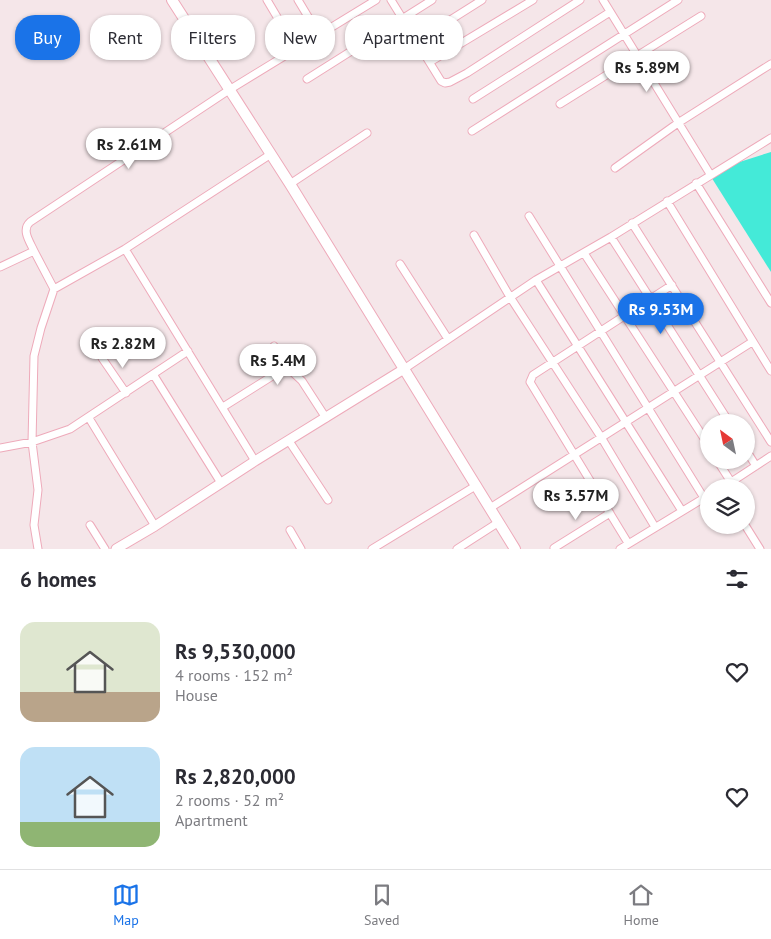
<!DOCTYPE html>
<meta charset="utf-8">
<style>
:root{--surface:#fff;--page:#f7f7f7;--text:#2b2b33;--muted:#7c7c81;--line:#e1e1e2;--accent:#1a73e8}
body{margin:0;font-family:"PT Sans",sans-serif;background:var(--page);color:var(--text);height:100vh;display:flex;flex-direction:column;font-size:19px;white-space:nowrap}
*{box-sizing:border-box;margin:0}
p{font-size:16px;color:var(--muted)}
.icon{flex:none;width:28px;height:28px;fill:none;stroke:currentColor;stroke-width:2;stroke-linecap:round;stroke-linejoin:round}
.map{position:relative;height:549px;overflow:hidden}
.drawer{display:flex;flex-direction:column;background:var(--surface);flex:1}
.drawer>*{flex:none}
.hud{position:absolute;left:15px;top:15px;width:500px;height:45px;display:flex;gap:10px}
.needle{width:32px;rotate:327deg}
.controls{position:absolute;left:700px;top:414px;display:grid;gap:10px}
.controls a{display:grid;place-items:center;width:55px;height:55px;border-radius:50%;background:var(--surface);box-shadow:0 1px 4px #0004;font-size:25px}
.price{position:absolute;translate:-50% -42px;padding:0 11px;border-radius:18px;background:#fff;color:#222;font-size:16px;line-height:32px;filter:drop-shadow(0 1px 2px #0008)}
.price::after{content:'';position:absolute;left:50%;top:30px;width:15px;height:11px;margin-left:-8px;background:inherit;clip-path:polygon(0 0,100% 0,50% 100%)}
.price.on{background:var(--accent);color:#fff}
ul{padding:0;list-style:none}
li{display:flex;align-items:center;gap:15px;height:125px;padding:0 20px}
li span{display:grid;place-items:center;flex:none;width:140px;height:100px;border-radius:15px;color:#555}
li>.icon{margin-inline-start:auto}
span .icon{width:60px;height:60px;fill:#fffc;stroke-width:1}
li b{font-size:21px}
h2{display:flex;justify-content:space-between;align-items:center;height:60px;padding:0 20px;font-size:21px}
.pill{padding:0 18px;border-radius:20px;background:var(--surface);box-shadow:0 1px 4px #0004;font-size:18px;line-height:45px}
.pill.on{background:var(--accent);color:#fff}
.dock{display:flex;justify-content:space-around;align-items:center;height:70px;border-top:1px solid var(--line);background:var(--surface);font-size:14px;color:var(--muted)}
.dock a{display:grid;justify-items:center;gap:2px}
.dock .on{color:var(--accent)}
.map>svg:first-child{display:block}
.water{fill:#44ead8}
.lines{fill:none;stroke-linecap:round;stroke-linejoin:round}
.minor-casing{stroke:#eeaaba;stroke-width:9}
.tertiary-casing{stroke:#eeaaba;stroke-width:11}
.secondary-casing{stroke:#eeaaba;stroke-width:12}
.minor{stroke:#fff;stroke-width:7}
.tertiary{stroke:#fff;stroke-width:9}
.secondary{stroke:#fff;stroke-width:10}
</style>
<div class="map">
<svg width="771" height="549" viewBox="0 0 771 549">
<rect width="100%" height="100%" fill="#f5e6e9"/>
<path class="water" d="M 771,152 L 771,272 L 708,172 Z"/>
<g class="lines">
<g class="minor-casing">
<path id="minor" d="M 267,0 L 296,49
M 298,0 L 319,35
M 391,0 L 441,81 L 445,83 L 450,82 L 467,73 L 580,0
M 603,0 L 710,174
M 417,41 L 482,0
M 430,62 L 533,0
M 307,79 L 432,0
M 473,99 L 610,12
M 560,104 L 701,16
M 472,131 L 678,0
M 615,168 L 678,123 L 771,64
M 696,183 L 771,303
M 290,184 L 367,133
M 667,201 L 771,371
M 529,216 L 704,498
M 632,223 L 771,442
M 474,235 L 510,297 L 601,437 L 655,527
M 611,237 L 729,422
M 125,249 L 271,154
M 34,251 C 30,242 21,230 30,222 L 229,90 L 376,0
M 584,253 L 709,446
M 400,264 L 448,339
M 0,267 L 34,251 L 54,289 L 125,249 L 255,461
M 536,280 L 682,511
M 102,358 L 126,393
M 286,366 L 302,381 L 326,418
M 404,369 L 536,280 L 611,237 L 771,138
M 153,374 L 221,483
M 223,407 L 285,368 L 285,363 L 274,346
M 89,418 L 155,526
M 289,441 L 328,500
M 0,448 L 32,442 L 70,429 L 188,351
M 746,450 L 756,466
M 717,460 L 731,482
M 722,488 L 771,456
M 490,508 L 752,342
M 90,525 L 105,549
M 745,525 L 760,549
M 290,530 L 301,549
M 628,543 L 530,382 L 533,375 L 672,285
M 554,548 L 610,513
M 38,549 L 34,525 L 38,490 L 32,442 L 34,356 L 41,328 L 54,289
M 372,549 L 477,485
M 457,549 L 499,522
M 620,549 L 709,495"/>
</g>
<g class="tertiary-casing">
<path id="tertiary" d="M 116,549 L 155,526 L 255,461 L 404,369"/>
</g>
<g class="secondary-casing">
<path id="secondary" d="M 172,0 L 290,184 L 515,549"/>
</g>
<use href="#minor" class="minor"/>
<use href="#tertiary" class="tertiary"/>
<use href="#secondary" class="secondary"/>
</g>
</svg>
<div class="controls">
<a><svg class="needle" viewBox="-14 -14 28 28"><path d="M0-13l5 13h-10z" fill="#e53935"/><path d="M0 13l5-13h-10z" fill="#7c7c81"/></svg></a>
<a><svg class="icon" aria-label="layers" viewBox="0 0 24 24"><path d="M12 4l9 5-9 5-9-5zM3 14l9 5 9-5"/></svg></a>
</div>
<b class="price" style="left:647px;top:93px">Rs 5.89M</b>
<b class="price" style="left:129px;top:170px">Rs 2.61M</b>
<b class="price on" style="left:661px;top:335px">Rs 9.53M</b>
<b class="price" style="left:123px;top:369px">Rs 2.82M</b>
<b class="price" style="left:278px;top:386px">Rs 5.4M</b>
<b class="price" style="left:576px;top:521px">Rs 3.57M</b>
<div class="hud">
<a class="pill on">Buy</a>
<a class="pill">Rent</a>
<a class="pill">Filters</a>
<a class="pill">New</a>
<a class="pill">Apartment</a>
</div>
</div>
<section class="drawer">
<h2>6 homes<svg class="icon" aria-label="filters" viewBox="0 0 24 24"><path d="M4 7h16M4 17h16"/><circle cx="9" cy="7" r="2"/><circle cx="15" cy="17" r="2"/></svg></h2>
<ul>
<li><span style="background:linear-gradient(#dfe7d0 70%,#b9a48a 0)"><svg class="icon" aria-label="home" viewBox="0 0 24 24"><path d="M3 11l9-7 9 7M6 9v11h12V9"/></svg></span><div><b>Rs 9,530,000</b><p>4 rooms · 152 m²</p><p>House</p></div><svg class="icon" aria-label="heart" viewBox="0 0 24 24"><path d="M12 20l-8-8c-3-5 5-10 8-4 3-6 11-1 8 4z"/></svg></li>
<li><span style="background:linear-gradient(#bfe0f5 75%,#8fb573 0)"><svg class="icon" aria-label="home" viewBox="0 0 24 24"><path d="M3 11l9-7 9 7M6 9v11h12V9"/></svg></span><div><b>Rs 2,820,000</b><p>2 rooms · 52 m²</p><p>Apartment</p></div><svg class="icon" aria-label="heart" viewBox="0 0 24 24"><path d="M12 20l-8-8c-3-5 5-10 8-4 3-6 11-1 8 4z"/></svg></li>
</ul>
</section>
<nav class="dock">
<a class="on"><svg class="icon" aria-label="map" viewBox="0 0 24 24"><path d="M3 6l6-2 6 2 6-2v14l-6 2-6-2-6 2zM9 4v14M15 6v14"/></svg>Map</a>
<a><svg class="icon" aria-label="saved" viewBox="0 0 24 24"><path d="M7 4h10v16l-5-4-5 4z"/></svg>Saved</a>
<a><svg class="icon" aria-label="home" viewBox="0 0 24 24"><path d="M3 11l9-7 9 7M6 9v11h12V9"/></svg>Home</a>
</nav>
